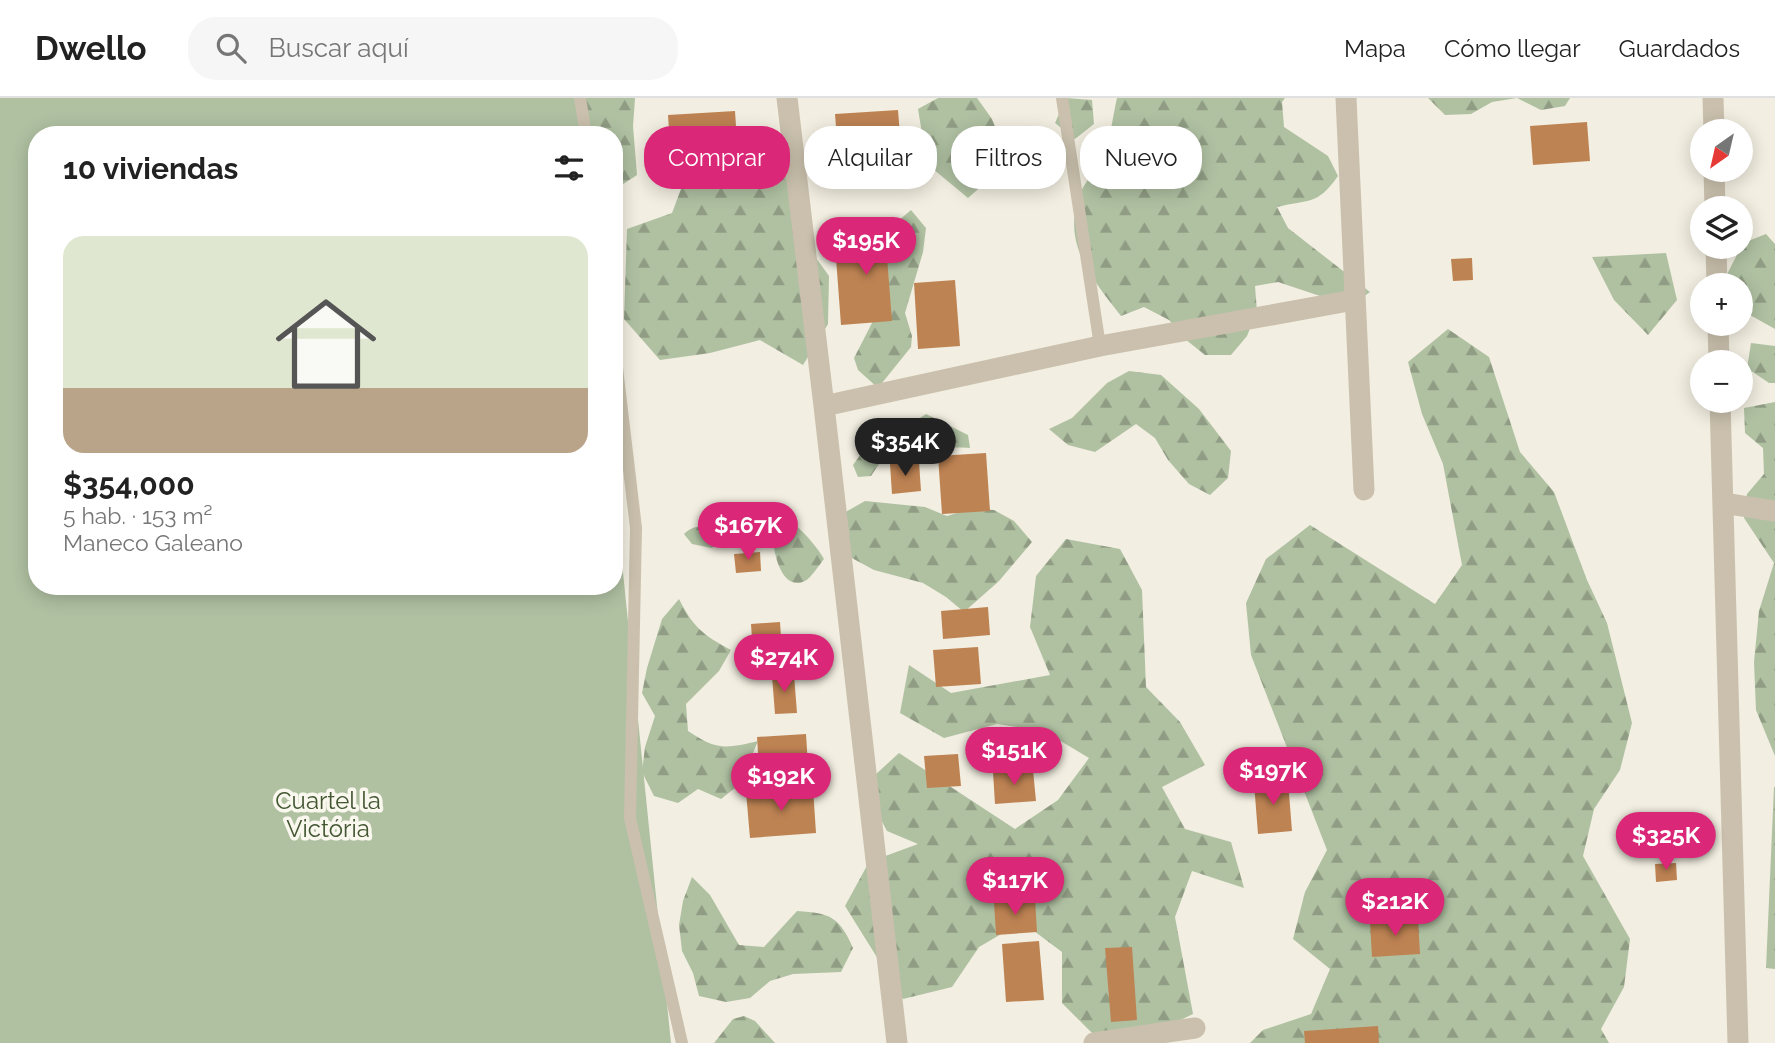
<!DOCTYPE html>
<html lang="es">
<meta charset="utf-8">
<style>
:root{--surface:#fff;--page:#f6f6f6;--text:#222;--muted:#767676;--line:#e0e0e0;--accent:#db2777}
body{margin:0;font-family:Raleway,sans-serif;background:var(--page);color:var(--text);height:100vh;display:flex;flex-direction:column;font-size:26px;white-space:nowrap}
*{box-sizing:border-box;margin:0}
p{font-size:23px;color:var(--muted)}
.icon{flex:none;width:38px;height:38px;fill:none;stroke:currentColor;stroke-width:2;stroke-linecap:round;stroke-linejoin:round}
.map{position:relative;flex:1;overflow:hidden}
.sheet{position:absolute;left:28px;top:28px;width:595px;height:469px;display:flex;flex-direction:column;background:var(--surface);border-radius:28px;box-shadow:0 4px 18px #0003}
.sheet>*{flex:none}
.guide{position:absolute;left:644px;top:28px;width:665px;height:63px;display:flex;gap:14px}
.needle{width:46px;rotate:214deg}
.tools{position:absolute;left:1690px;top:21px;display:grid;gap:14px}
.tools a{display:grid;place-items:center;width:63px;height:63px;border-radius:50%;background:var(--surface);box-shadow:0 4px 18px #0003;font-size:35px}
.price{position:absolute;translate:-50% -60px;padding:0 16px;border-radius:24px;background:var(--accent);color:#fff;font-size:23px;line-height:46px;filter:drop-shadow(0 2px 4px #0008)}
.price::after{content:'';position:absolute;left:50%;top:42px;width:21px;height:16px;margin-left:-10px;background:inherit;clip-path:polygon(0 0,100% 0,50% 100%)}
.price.selected{background:#222;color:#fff}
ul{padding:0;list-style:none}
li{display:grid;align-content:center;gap:14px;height:371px;padding:0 35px}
li span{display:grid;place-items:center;height:217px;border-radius:21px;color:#555}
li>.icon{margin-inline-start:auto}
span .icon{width:126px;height:126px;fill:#fffc;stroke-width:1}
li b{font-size:30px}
h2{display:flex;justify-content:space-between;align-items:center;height:84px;padding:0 35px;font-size:30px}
.pill{padding:0 24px;border-radius:28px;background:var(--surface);box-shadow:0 4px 18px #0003;font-size:24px;line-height:63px}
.pill.selected{background:var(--accent);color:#fff}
header{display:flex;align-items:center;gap:42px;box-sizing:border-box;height:98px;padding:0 35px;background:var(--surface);border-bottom:2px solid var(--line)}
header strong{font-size:33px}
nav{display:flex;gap:38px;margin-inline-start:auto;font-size:24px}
.search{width:490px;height:63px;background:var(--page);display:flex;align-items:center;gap:18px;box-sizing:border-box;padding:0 24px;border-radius:28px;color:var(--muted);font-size:26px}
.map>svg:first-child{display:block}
.forest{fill:url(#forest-firs)}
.park{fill:#b0c1a2}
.building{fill:#be8353}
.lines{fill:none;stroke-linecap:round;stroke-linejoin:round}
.lane{stroke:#cac0ad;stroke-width:12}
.street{stroke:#cac0ad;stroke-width:21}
.labels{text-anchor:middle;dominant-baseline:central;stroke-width:7;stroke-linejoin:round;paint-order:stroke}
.park-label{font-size:24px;fill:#415631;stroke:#faf7ee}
</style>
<header>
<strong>Dwello</strong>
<div class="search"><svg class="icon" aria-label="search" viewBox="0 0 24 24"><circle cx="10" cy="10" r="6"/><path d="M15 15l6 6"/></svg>Buscar aquí</div>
<nav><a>Mapa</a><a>Cómo llegar</a><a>Guardados</a></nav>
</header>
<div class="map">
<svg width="1775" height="945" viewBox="0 0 1775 945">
<defs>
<pattern id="forest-firs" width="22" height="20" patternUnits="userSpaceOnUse" patternTransform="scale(1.75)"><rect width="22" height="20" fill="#b0c1a2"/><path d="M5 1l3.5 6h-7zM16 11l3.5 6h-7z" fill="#909d84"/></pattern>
</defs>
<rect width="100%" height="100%" fill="#f2eee1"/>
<path class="forest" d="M 575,0 L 635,0 L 633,28 L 637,77 L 614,92 L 614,37 L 575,37 Z
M 938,0 L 977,0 L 992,21 L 1009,64 L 968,100 L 927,66 L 918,11 Z
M 1066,0 L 1092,2 L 1094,26 L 1075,41 L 1055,25 Z
M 1117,0 L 1285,0 L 1282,4 L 1284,29 L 1328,58 L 1338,78 C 1317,108 1309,101 1277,109 L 1288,130 L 1370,194 L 1350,208 L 1278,184 L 1255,188 L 1257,213 L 1247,238 L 1231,257 L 1205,257 L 1185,241 L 1169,222 L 1144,209 L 1121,218 C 1094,183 1063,148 1078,101 C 1083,84 1099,70 1105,54 C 1111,37 1113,17 1117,0 Z
M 1428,0 L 1570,0 L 1565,8 L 1541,12 L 1517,0 L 1492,4 L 1471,16 L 1445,17 Z
M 733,38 L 780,50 L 807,91 L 801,139 L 829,178 L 828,226 L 803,267 L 760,242 L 710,255 L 660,262 L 624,221 L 627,131 L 672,115 L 690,67 Z
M 911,112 L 926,130 L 923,154 L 905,215 L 912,238 L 911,249 L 878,290 L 858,272 L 854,260 L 872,225 L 870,200 L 882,179 L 891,129 Z
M 1766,136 L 1775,146 L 1775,231 L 1741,212 L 1741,187 L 1722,186 L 1743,145 Z
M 1666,155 L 1677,202 L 1648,237 L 1614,202 L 1592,159 Z
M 1448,231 L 1489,259 L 1520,354 L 1554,394 L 1587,482 L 1607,525 L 1632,625 L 1620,672 L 1594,711 L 1583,758 L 1630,841 L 1624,889 L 1601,931 L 1609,945 L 1250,945 L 1263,932 L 1311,916 L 1330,871 L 1293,841 L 1305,794 L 1327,752 L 1251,557 L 1246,505 L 1266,461 L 1310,427 L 1435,506 L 1462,467 L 1443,366 L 1422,316 L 1408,264 Z
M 1751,245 L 1775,248 L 1775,285 L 1769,285 L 1747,270 Z
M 1129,273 L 1161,277 L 1199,311 L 1231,353 L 1228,380 L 1210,397 L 1189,386 L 1168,362 L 1155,340 L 1136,326 L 1095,354 L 1068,347 L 1049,331 L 1072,320 L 1107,285 Z
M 1775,304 L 1775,658 L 1756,612 L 1754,564 L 1759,513 L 1774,465 L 1744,420 L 1747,396 L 1764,376 L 1763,350 L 1745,335 L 1744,310 Z
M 926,316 L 968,337 L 970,350 C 951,349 939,348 923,360 L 897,354 L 885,357 L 871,378 L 858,379 L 853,367 L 868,346 L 877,338 L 901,332 Z
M 865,403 L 925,409 L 947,418 L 970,411 L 994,412 L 1014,423 L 1032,444 L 999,483 L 964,514 L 946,499 L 923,485 L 874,472 L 850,459 L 842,416 Z
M 749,415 C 759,417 768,415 777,416 C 791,418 818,449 824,461 C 819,467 812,479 805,483 C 781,494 773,453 773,438 L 766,435 L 743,444 L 733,436 L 726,438 L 712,450 L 692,446 L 684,436 C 699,421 709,435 724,428 L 724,422 L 735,416 Z
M 1066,441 L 1120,451 L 1142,492 L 1146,589 L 1180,624 L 1205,667 L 1162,689 L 1185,731 L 1231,744 L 1244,790 L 1192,773 L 1175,819 L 1193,916 L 1151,936 L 1100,943 L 1062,905 L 1062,854 L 1022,824 L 979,849 L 952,889 L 903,901 L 845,808 L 869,764 L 918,746 L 887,733 L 863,688 L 899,655 L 1015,731 L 1058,702 L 1089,660 L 1044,633 L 997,626 L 944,640 L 900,615 L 909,567 L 951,595 L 1050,577 L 1030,529 L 1036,478 Z
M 679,501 C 693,529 703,537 731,552 L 719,573 L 686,606 L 688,633 C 716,652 725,651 758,643 L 740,686 L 721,701 L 698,691 L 678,705 L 654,698 L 642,674 L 645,649 L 655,618 L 642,595 L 647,570 L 662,521 Z
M 1774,689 L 1775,689 L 1775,871 L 1766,870 Z
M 692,779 L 710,797 L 739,847 L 764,849 L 797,813 C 831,815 839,819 853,850 L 841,874 L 793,876 L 770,883 L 750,900 L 726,904 L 699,898 L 693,875 L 682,853 L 679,827 L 683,803 Z
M 744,918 L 755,923 L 775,945 L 714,945 L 733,921 Z"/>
<path class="park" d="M 0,0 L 575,0 L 579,37 L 37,37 L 37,488 L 614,488 L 614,386 L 671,945 L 0,945 Z"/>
<path class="building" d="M 898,12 L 902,63 L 839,67 L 835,16 Z
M 735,13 L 737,43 L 670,47 L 668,17 Z
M 1587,24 L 1590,63 L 1533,67 L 1530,28 Z
M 884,120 L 892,223 L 841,227 L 836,160 L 859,158 L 856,121 Z
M 1472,160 L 1473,182 L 1453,183 L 1451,161 Z
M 955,182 L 960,248 L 918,251 L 914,185 Z
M 986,355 L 990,413 L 942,416 L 938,358 Z
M 919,364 L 921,393 L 892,396 L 890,366 Z
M 760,454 L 761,473 L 736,475 L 734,456 Z
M 988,509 L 990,537 L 943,541 L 941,513 Z
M 780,524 L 783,568 L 754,570 L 751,526 Z
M 978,549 L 981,586 L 936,589 L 933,552 Z
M 794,577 L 797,615 L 775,616 L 772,578 Z
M 806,636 L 808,667 L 759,670 L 757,639 Z
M 958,656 L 961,688 L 927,690 L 924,658 Z
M 1033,672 L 1036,703 L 995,706 L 993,674 Z
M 1288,683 L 1292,733 L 1258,736 L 1254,685 Z
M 813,690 L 816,735 L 750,740 L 746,694 Z
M 1676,765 L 1677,782 L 1656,784 L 1655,766 Z
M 1035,801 L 1037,834 L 996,837 L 994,804 Z
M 1418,821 L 1420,856 L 1372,859 L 1370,824 Z
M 1039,843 L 1044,902 L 1006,904 L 1002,846 Z
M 1132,849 L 1137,922 L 1111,924 L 1105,850 Z
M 1378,928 L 1379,945 L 1305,945 L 1304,933 Z"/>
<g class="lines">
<path class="lane" d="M 580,0 L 586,37
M 1062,0 L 1100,248
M 614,245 L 636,430 L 630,720 L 682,945"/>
<path class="street" d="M 787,0 L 824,308 L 897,945
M 1346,0 L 1364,392
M 1713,0 L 1714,33
M 1714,72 L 1715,110
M 1716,149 L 1717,187
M 1718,226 L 1719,264
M 1720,303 L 1738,945
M 824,308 L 1100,248 L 1354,202
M 1723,405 L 1775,413
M 1094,945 L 1195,930"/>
</g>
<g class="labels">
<g class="park-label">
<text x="328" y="702">Cuartel la<tspan x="328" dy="28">Victória</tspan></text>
</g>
</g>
</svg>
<div class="tools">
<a><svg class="needle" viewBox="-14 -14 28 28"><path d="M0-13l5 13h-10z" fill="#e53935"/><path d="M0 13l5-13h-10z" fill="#767676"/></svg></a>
<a><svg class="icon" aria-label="layers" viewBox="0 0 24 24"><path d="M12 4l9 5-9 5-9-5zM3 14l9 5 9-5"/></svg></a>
<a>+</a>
<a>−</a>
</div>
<b class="price" style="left:866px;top:179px">$195K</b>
<b class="price selected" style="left:905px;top:380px">$354K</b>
<b class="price" style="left:748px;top:464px">$167K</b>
<b class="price" style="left:784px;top:596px">$274K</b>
<b class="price" style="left:1014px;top:689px">$151K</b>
<b class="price" style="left:1273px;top:709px">$197K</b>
<b class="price" style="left:781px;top:715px">$192K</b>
<b class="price" style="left:1666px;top:774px">$325K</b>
<b class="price" style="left:1015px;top:819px">$117K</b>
<b class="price" style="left:1395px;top:840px">$212K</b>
<div class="guide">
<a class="pill selected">Comprar</a>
<a class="pill">Alquilar</a>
<a class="pill">Filtros</a>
<a class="pill">Nuevo</a>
</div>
<section class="sheet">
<h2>10 viviendas<svg class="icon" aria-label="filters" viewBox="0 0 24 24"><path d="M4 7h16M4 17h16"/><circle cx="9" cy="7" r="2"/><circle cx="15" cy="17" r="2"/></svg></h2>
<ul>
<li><span style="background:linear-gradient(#dfe7d0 70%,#b9a48a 0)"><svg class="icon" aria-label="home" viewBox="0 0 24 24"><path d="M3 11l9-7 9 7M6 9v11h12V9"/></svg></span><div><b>$354,000</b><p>5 hab. · 153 m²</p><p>Maneco Galeano</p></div></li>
</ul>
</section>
</div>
